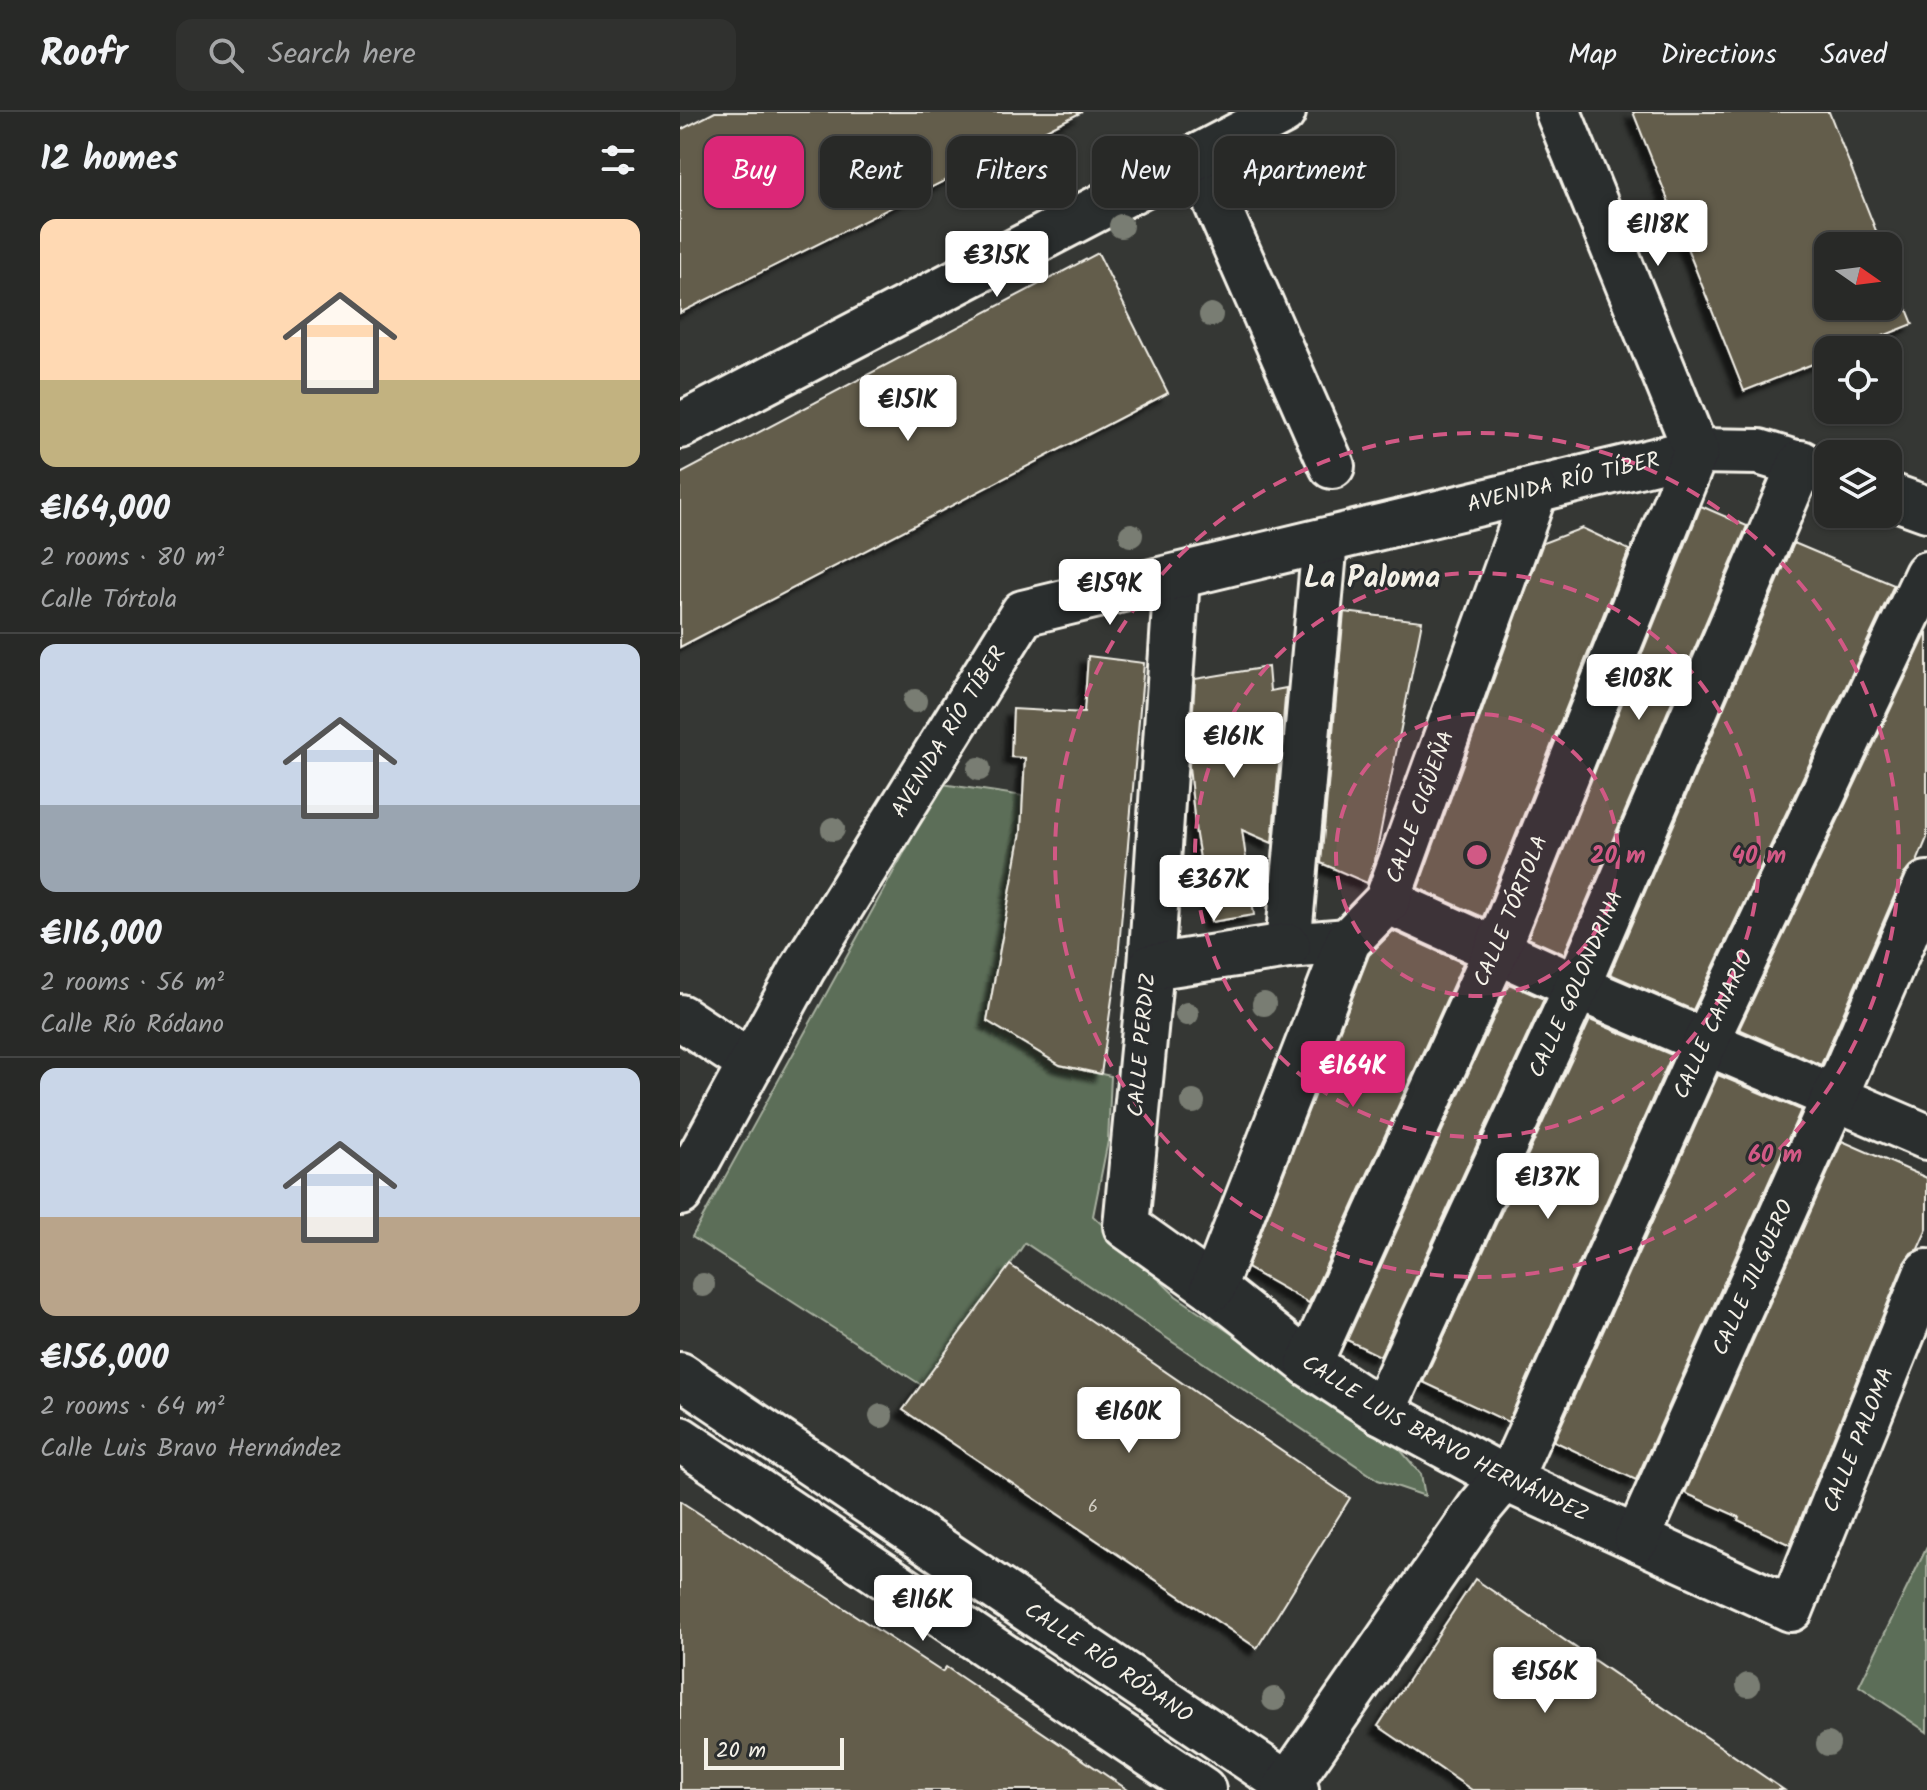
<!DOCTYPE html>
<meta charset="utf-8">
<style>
:root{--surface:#282927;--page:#30312f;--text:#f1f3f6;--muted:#a5a6a7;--line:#444544;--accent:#db2777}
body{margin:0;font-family:Kalam,sans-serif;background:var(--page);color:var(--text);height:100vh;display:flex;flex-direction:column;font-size:30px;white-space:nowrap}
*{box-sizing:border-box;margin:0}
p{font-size:26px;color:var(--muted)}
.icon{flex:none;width:44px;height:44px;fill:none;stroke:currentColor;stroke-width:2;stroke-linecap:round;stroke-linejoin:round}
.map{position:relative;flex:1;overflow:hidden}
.side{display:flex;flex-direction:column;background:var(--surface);width:680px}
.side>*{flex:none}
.hud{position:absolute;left:24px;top:24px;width:760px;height:72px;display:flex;gap:16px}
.needle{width:52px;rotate:104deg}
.fabs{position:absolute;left:1134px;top:120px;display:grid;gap:16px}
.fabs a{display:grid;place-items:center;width:88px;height:88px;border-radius:16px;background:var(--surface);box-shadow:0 2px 6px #0004,0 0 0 2px var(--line);font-size:40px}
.scale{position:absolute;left:24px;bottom:20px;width:140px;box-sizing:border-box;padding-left:8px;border:4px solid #f4f1e8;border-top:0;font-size:22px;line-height:28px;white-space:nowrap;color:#f4f1e8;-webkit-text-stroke:6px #2a2d2e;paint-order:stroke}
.price{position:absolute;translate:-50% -68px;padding:0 18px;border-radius:8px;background:#fff;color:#222;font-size:26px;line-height:52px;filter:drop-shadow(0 2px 4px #0008)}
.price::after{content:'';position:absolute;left:50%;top:48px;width:24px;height:18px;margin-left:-12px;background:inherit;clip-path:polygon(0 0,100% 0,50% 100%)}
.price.current{background:var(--accent);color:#fff}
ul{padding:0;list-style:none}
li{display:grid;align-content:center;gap:16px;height:424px;padding:0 40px}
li+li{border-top:2px solid var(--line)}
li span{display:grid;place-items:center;height:248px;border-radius:16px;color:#555}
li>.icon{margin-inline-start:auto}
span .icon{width:144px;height:144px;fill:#fffc;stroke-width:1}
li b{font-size:34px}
h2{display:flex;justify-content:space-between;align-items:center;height:96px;padding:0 40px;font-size:34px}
.pill{padding:0 28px;border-radius:16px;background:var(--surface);box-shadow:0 2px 6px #0004,0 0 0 2px var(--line);font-size:28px;line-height:72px}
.pill.current{background:var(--accent);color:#fff}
header{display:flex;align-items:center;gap:48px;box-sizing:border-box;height:112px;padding:0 40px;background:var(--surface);border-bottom:2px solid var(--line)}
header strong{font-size:38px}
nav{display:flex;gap:44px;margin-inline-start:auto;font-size:28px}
.search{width:560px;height:72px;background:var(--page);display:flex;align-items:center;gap:20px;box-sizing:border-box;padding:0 28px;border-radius:16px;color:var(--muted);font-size:30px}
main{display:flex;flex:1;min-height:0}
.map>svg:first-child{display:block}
.green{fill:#5c6e58;stroke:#a8b0a0;stroke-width:2}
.building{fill:#635d4c;stroke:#f4f1e8;stroke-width:2;filter:url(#shadow)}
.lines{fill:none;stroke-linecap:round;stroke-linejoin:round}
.minor-casing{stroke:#f4f1e8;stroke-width:50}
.minor{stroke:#2a2d2e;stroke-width:44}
.tree{fill:#797d73}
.ring{fill:none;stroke:#d15985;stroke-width:4;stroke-dasharray:14 10}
.labels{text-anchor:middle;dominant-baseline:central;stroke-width:6;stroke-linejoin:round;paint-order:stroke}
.number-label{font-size:18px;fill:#d0ccc1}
.street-label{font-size:22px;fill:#f4f1e8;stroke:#2a2d2e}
.district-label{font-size:30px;font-weight:bold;fill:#f4f1e8;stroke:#2a2d2e}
.centre{fill:#d15985;stroke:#2a2d2e;stroke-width:4}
.ring-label{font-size:24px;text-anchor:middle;font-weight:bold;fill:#d15985;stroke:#2a2d2e;stroke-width:6;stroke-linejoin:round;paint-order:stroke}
</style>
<header>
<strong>Roofr</strong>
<div class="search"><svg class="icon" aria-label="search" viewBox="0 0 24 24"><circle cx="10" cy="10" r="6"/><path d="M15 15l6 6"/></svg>Search here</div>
<nav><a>Map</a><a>Directions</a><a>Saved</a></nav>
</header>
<main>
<section class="side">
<h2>12 homes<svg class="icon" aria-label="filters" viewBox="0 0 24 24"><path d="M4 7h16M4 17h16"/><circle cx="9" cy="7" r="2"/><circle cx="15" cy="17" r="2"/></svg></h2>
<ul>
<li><span style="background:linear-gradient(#ffd9b3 65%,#c2b280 0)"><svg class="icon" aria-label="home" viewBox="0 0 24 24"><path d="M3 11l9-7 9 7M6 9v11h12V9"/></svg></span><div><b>€164,000</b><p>2 rooms · 80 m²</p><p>Calle Tórtola</p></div></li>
<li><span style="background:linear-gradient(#c9d6e8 65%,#9aa5b1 0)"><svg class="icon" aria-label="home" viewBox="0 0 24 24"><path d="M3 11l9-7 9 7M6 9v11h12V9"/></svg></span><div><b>€116,000</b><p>2 rooms · 56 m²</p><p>Calle Río Ródano</p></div></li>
<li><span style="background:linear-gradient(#c9d6e8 60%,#b9a48a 0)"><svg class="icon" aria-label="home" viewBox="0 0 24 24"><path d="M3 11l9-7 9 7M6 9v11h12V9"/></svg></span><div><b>€156,000</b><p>2 rooms · 64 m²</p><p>Calle Luis Bravo Hernández</p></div></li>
</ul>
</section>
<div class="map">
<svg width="1247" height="1678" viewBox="0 0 1247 1678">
<defs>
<filter id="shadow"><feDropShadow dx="-7" dy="7" stdDeviation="2" flood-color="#0009"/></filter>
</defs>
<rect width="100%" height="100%" fill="#353734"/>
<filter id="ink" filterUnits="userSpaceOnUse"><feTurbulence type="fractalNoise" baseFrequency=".0125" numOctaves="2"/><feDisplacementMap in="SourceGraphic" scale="16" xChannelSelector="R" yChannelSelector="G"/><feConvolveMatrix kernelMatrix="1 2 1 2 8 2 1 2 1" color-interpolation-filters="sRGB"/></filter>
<g filter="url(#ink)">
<path class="green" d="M 262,672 L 344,684 L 341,720 L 307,909 L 380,953 L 431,964 L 428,1029 L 413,1104 L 496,1184 L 717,1334 L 741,1362 L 745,1384 L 698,1368 L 345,1131 L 246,1276 L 12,1125 Z
M 1247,1435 L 1247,1620 L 1179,1574 Z"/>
<path class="building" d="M 35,0 L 402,0 L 0,201 L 0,18 Z
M 953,0 L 1149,0 L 1202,134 L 1148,134 L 1148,194 L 1208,194 L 1208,150 L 1233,212 L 1168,238 L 1148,238 L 1148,246 L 1064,279 Z
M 418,141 L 488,281 L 0,535 L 0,362 Z
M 1021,394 L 1067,414 L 884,842 L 848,826 Z
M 902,416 L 949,438 L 803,805 L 738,776 L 863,431 Z
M 1114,431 L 1214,473 L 1013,898 L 930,862 Z
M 664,500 L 742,509 L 695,748 L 687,771 L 641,751 Z
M 1247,520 L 1247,726 L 1237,750 L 1224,762 L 1141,953 L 1059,917 Z
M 408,544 L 464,551 L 438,846 L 421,962 L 380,953 L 307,909 L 341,720 L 345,646 L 331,645 L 333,597 L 404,601 Z
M 588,555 L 590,579 L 606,576 L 592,731 L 562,718 L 574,803 L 531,810 L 516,723 L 509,654 L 515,567 Z
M 713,819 L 783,851 L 629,1191 L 567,1156 L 689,843 Z
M 829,872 L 864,887 L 700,1244 L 667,1228 Z
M 910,908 L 992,943 L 828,1310 L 743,1270 Z
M 1038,963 L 1121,998 L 956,1368 L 874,1329 Z
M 1162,1029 L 1247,1066 L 1247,1117 L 1238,1137 L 1231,1141 L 1224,1151 L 1110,1433 L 1058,1408 L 1059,1405 L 1005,1381 Z
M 330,1153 L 670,1386 L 577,1536 L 223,1298 Z
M 0,1389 L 262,1560 L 266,1555 L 448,1678 L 0,1678 Z
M 795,1467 L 1104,1678 L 792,1678 L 698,1614 Z"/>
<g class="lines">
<g class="minor-casing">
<g id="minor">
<path d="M 516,45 L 652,354"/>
<path d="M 0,314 L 603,0"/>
<path d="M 1208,383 L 1247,397"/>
<path d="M 645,429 L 608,834 L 668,829"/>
<path id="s1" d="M 497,465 L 471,855 L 446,1114 L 533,1176 L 629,1252 L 702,1300 L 826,1367 L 1111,1497 L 1247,1160"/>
<path d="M 707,789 L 897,875 L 1247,1025"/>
<path d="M 471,855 L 608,834"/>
<path d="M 0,905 L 71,952"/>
<path id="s2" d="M 0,1081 L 123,856 L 343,501 L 1016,339 L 1079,340 L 1148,361"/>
<path id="s3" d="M 533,1176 L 668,829 L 707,789 L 855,379"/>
<path id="s4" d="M 629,1252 L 817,837 L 1016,339 L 878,0"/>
<path id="s5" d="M 0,1263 L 616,1678"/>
<path id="s6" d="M 702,1300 L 897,875 L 1121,351"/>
<path d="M 0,1327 L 523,1678"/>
<path id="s7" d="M 957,1427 L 1155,984 L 1247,772"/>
<path id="s8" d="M 604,1678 L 800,1395 L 836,1352 L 1026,929 L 1247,462"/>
</g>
</g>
<use href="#minor" class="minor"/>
</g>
<g class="tree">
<circle cx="441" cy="114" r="12"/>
<circle cx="531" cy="203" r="12"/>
<circle cx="451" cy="423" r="12"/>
<circle cx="235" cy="589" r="12"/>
<circle cx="299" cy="657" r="12"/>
<circle cx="153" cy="717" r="12"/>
<circle cx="584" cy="892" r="12"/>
<circle cx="507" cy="902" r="12"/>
<circle cx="513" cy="990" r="12"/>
<circle cx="23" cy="1173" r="12"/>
<circle cx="201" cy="1304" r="12"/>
<circle cx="1068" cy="1573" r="12"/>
<circle cx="594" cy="1587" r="12"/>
<circle cx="1148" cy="1632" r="12"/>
</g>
</g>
<circle cx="797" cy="743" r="141" fill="#d15985" fill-opacity=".12"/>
<g class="ring">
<circle cx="797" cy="743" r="141"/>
<circle cx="797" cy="743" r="282"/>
<circle cx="797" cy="743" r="422"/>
</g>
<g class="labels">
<g class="number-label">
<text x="413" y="1395">6</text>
</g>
<g class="street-label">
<text stroke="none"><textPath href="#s2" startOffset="1230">AVENIDA RÍO TÍBER</textPath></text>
<text stroke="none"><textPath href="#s2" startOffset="534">AVENIDA RÍO TÍBER</textPath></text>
<text stroke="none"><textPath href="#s3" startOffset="528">CALLE CIGÜEÑA</textPath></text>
<text stroke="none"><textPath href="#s4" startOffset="496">CALLE TÓRTOLA</textPath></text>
<text stroke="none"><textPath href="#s6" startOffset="470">CALLE GOLONDRINA</textPath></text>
<text stroke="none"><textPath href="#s8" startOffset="882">CALLE CANARIO</textPath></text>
<text transform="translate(463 933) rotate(-85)">CALLE PERDIZ</text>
<text stroke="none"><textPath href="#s7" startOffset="286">CALLE JILGUERO</textPath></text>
<text stroke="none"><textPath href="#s1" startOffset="1036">CALLE LUIS BRAVO HERNÁNDEZ</textPath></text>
<text stroke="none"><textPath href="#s1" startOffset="1604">CALLE PALOMA</textPath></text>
<text stroke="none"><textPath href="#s5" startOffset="516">CALLE RÍO RÓDANO</textPath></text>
</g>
<g class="district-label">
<text x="692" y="467">La Paloma</text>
</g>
</g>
<circle cx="797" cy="743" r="12" class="centre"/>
<g class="ring-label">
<text x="938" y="751">20 m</text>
<text x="1079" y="751">40 m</text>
<text x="1095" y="1050">60 m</text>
</g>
</svg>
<div class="fabs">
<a><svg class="needle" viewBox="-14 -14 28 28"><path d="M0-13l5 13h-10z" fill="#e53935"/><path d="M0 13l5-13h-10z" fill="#a5a6a7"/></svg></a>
<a><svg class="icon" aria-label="locate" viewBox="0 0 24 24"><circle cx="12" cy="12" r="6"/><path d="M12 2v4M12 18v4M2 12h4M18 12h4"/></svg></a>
<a><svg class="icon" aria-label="layers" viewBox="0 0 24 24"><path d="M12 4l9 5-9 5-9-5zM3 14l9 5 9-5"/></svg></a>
</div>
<div class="scale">20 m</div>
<b class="price" style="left:978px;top:156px">€118K</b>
<b class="price" style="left:317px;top:187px">€315K</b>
<b class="price" style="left:228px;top:331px">€151K</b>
<b class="price" style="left:430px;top:515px">€159K</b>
<b class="price" style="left:959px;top:610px">€108K</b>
<b class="price" style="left:554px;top:668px">€161K</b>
<b class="price" style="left:534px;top:811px">€367K</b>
<b class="price current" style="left:673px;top:997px">€164K</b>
<b class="price" style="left:868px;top:1109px">€137K</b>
<b class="price" style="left:449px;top:1343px">€160K</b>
<b class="price" style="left:243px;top:1531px">€116K</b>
<b class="price" style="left:865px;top:1603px">€156K</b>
<div class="hud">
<a class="pill current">Buy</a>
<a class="pill">Rent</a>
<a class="pill">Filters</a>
<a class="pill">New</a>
<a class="pill">Apartment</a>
</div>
</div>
</main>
